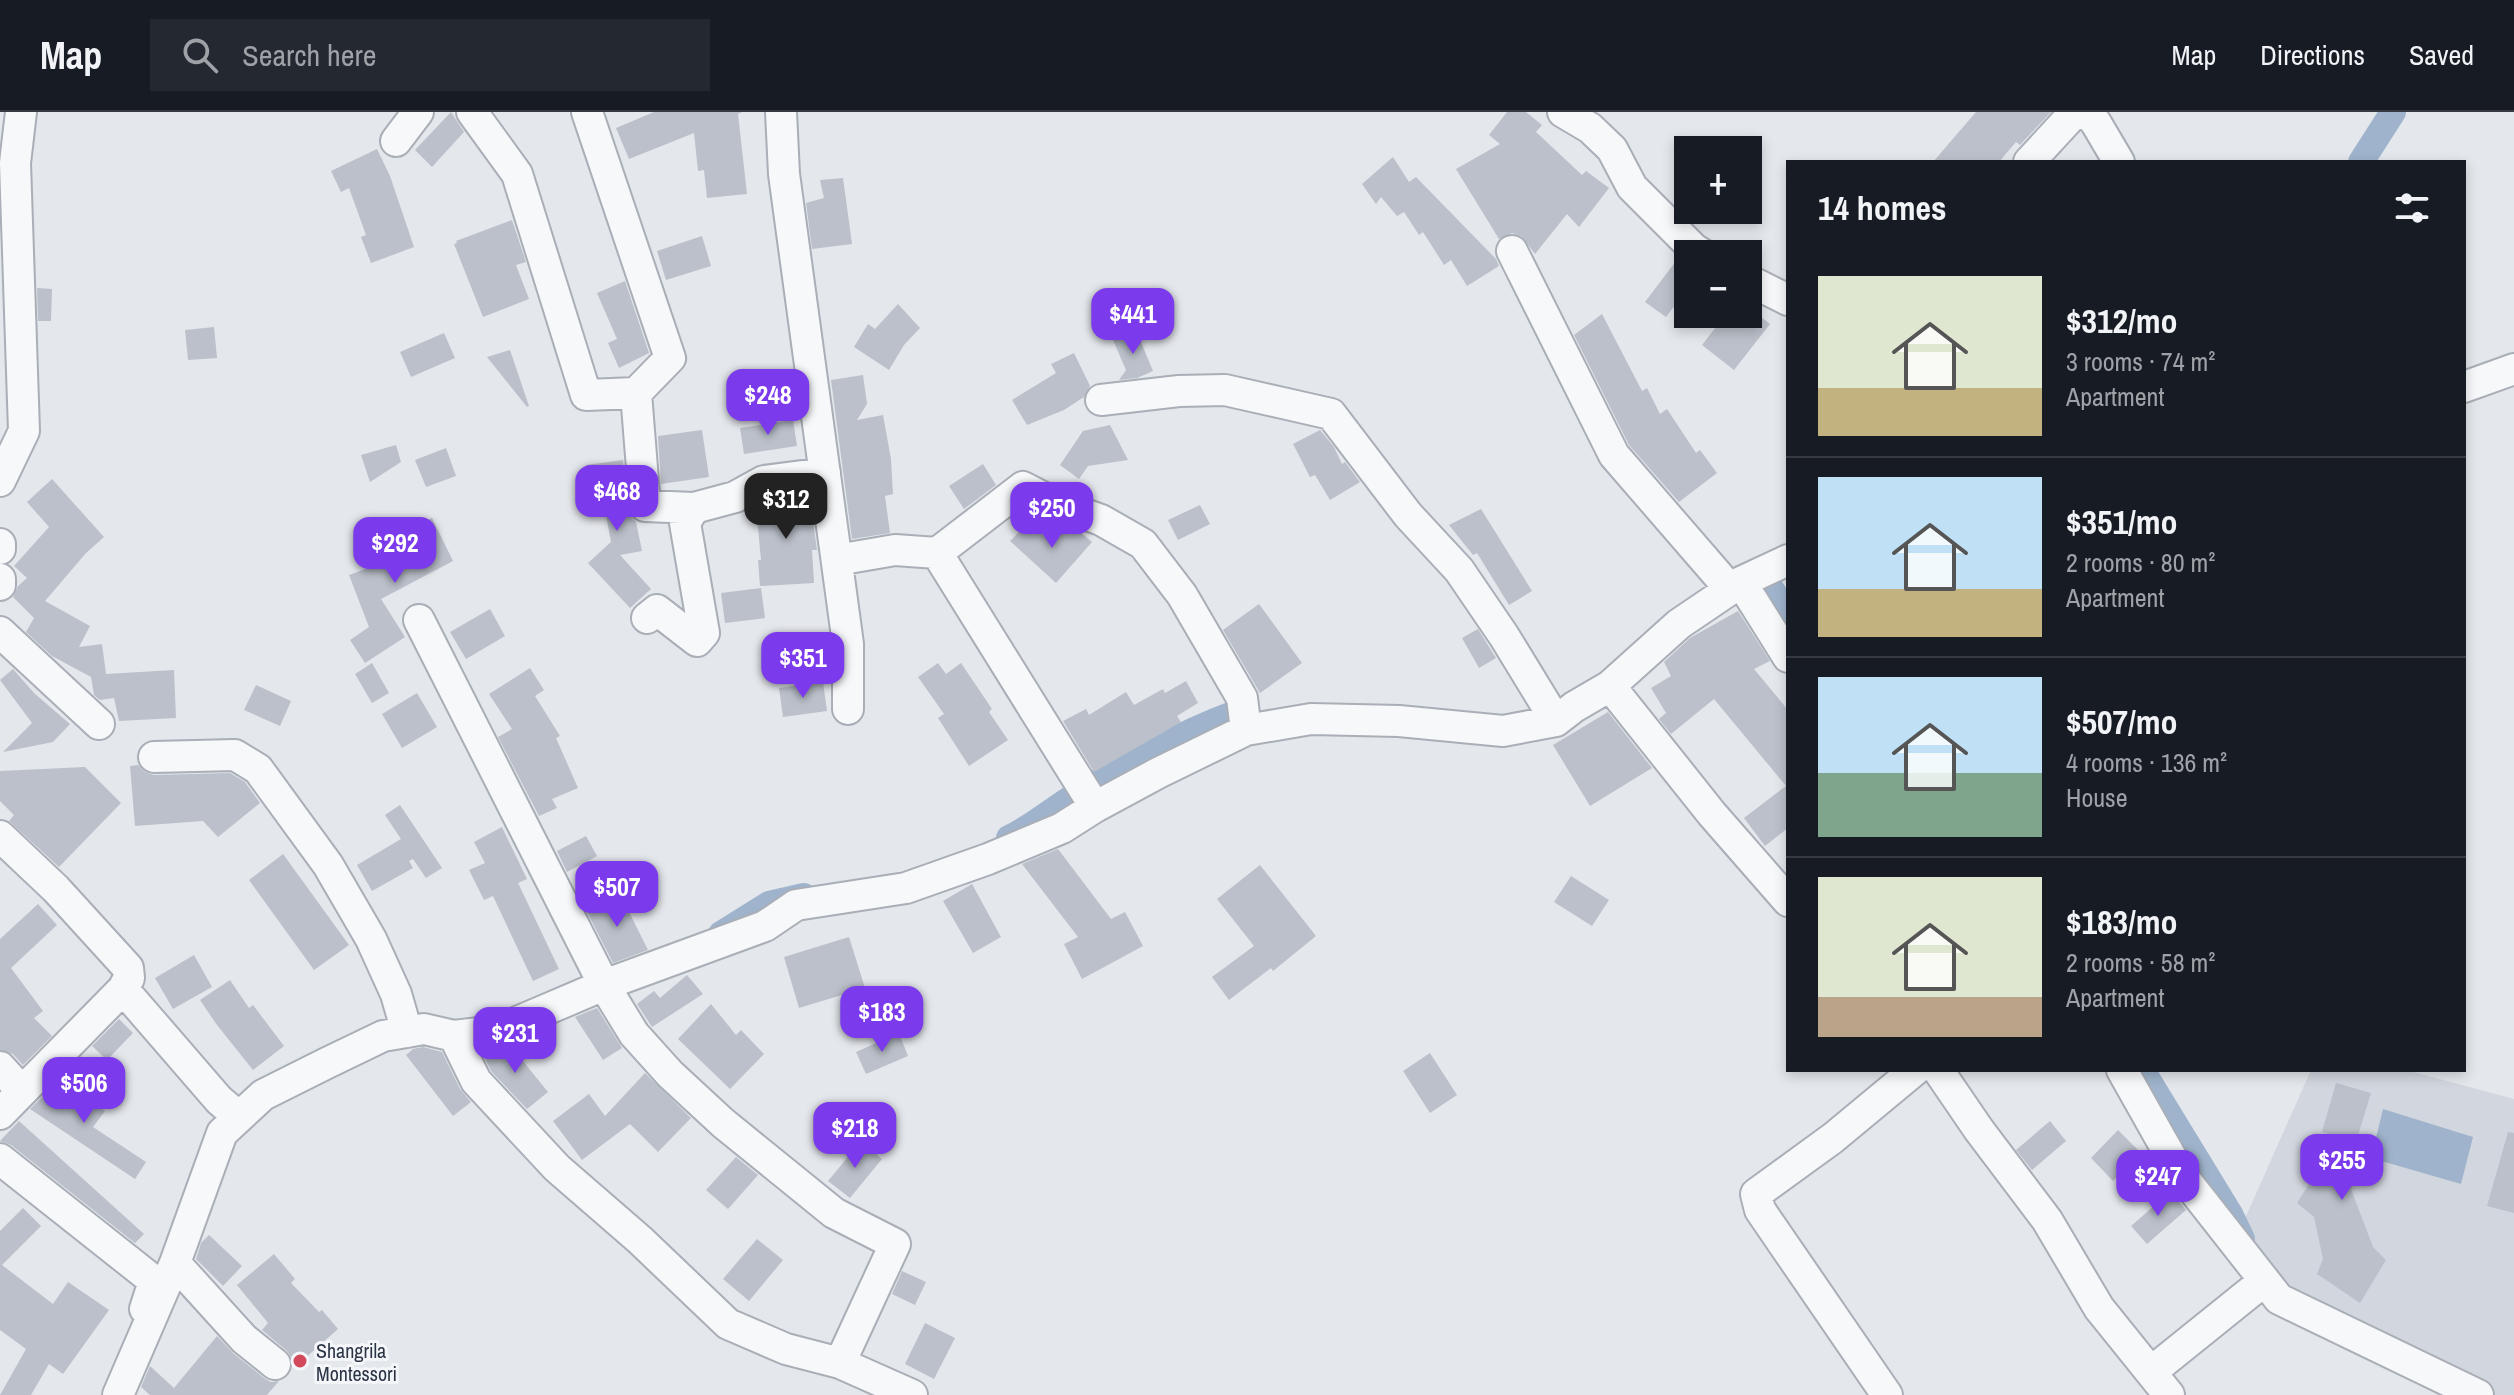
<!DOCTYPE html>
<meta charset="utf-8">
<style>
:root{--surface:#171b24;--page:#242831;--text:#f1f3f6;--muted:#9ea1a6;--line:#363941;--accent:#7c3aed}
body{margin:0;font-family:"Archivo Narrow",sans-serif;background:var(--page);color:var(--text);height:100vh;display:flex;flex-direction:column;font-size:30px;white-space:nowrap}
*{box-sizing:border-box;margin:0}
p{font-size:26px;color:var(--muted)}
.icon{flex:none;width:44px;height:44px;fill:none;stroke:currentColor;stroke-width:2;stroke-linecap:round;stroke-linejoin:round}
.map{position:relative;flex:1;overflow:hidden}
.panel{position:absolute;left:1786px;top:48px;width:680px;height:912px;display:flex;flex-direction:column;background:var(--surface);border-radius:0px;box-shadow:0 4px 12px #0003}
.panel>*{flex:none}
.buttons{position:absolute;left:1674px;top:24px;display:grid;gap:16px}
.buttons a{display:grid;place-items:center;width:88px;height:88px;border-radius:0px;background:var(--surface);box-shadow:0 4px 12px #0003;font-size:40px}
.price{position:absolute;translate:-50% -68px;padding:0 18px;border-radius:16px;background:var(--accent);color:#fff;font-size:26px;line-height:52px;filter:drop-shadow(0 2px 4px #0008)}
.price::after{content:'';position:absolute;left:50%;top:48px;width:24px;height:18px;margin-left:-12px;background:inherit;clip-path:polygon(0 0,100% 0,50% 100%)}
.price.on{background:#222;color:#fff}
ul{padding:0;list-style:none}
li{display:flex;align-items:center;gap:24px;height:200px;padding:0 32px}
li+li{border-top:2px solid var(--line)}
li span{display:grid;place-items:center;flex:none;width:224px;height:160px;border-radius:0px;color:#555}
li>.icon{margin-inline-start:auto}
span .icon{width:96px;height:96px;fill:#fffc;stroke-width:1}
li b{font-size:34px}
h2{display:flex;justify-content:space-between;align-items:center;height:96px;padding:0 32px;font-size:34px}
header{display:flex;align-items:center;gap:48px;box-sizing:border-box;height:112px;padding:0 40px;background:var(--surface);border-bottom:2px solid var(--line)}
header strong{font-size:38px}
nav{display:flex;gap:44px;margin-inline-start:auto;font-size:28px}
.search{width:560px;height:72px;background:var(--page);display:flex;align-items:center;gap:20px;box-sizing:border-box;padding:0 28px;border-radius:0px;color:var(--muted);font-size:30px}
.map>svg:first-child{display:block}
.built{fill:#d2d6de}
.water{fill:#9fb4cc}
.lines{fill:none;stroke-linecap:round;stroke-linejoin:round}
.canal{stroke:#9fb4cc;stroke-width:26}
.building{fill:#bbc0ca}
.minor-casing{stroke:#a9aeb7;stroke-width:34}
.minor{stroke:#f7f8fa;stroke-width:30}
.poi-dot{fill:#d1495b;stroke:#f4f6f9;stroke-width:3}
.labels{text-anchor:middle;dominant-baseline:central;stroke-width:6;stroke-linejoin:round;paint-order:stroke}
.poi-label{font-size:20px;fill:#2b3445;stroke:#f4f6f9;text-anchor:start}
</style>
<header>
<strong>Map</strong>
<div class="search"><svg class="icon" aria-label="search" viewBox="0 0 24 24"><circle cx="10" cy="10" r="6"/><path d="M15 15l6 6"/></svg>Search here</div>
<nav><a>Map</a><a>Directions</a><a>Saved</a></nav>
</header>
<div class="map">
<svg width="2514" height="1283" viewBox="0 0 2514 1283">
<rect width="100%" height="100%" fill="#e4e7ec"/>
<path class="built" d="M 2311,958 L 2406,958 L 2514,987 L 2514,1283 L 2493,1283 L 2275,1175 L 2239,1120 Z"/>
<path class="water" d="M 2383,997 L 2473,1025 L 2461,1072 L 2371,1046 Z"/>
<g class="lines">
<path class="canal" d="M 2361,50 L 2393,0
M 1772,478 L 1788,504
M 1009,726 C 1034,714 1054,696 1078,682 C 1127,652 1179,622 1233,602
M 721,822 L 769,792 L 804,784
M 2142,958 L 2230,1102 L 2242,1127"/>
</g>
<path class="building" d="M 451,0 L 464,20 L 432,55 L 415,38 Z
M 654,0 L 742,0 L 738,2 L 747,82 L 707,86 L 704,58 L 698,59 L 694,21 L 629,47 L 616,16 Z
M 1507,0 L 1526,0 L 1542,13 L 1536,20 L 1582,63 L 1586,59 L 1609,76 L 1579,115 L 1567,102 L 1535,142 L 1521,124 L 1512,121 L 1499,127 L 1456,57 L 1500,32 L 1489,23 Z
M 1976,0 L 2051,0 L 2020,33 L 2016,30 L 1999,50 L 1933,50 Z
M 377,37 L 390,64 L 414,135 L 371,151 L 361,125 L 366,123 L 349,76 L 341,80 L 331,59 Z
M 1393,45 L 1409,70 L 1416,65 L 1496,147 L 1499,154 L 1467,174 L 1451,148 L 1444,153 L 1423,120 L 1419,123 L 1404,100 L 1397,104 L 1381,85 L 1376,92 L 1362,72 Z
M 843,66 L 852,132 L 812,137 L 806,91 L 824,86 L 820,68 Z
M 512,108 L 526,150 L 516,153 L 529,187 L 483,205 L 454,132 L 457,131 L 456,129 Z
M 702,124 L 711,154 L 666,168 L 657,139 Z
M 1676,149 L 1688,158 L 1688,176 L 1666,205 L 1645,190 Z
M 625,169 L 649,241 L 619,256 L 608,231 L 617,227 L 597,181 Z
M 37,176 L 52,177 L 51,209 L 38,209 Z
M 898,192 L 920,216 L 904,233 L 889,258 L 854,235 L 868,212 L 875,217 Z
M 1602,202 L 1642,279 L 1647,276 L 1660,302 L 1667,297 L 1696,341 L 1700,338 L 1717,361 L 1679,390 L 1629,333 L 1574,223 Z
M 1726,202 L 1757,202 L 1770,212 L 1734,258 L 1702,233 Z
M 214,215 L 217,246 L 188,248 L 185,218 Z
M 1136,218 L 1153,259 L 1137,266 L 1119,268 L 1126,258 L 1113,228 Z
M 444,221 L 455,246 L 411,265 L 400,240 Z
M 510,238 L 529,294 L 527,295 L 487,245 Z
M 1074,241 L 1090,274 L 1084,285 L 1064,298 L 1027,313 L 1012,288 L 1056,261 L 1051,252 Z
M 863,263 L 867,292 L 857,308 L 883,303 L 891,347 L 893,382 L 885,384 L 890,421 L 852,427 L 831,268 Z
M 793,308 L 797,334 L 744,342 L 740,316 Z
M 1110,313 L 1128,348 L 1088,354 L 1079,367 L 1060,353 L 1083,319 Z
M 702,318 L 709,365 L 661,372 L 658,324 Z
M 1320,318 L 1334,335 L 1342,352 L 1345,350 L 1360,370 L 1330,388 L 1315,363 L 1310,365 L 1293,332 Z
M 396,333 L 401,350 L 370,370 L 361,343 Z
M 446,336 L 456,364 L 426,375 L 415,348 Z
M 623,348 L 627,396 L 630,404 L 636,410 L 642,439 L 620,443 L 651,477 L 630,496 L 588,451 L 611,430 L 601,376 L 589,378 L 586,353 Z
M 983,352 L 996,373 L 964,397 L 949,374 Z
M 52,367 L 104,425 L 86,441 L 45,489 L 90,514 L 79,535 L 102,532 L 106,562 L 174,558 L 176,606 L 119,609 L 114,586 L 100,588 L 94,583 L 91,565 L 52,544 L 26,520 L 34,506 L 13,485 L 18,474 L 27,466 L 14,454 L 49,415 L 27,390 Z
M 809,381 L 817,438 L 812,438 L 814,471 L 760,474 L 758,448 L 761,448 L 756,394 L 770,386 Z
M 1200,393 L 1210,412 L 1178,428 L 1168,408 Z
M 1481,397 L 1532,479 L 1509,493 L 1477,441 L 1473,443 L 1449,413 Z
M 432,406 L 453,449 L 381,487 L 405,525 L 365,551 L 350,528 L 369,515 L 349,463 L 401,444 L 392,424 Z
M 1028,411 L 1052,430 L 1066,415 L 1080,420 L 1092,430 L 1056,471 L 1010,429 Z
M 761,476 L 765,506 L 725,511 L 721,481 Z
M 1259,492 L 1302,551 L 1260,581 L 1223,518 Z
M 490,497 L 505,524 L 466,547 L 450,520 Z
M 1738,499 L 1770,549 L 1754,557 L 1788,598 L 1788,716 L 1765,734 L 1744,706 L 1786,674 L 1714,587 L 1671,622 L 1659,607 L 1666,601 L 1651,576 L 1671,564 L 1664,550 L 1690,526 Z
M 1478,517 L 1496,546 L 1479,556 L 1462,526 Z
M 372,551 L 389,581 L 372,591 L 355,562 Z
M 938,551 L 946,562 L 961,551 L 992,597 L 989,600 L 1008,628 L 969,654 L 938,606 L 944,602 L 918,565 Z
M 530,556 L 544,578 L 535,584 L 560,624 L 556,626 L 578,676 L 552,687 L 557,696 L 539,704 L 498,625 L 512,617 L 489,582 Z
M 13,557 L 34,581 L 70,612 L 53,630 L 3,640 L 32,611 L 0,568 Z
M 1186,569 L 1198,591 L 1177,604 L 1181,610 L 1094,660 L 1063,609 L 1086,597 L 1089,603 L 1126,580 L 1134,593 L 1163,577 L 1165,581 Z
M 823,570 L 827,599 L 783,605 L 779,576 Z
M 256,573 L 291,589 L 280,614 L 244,598 Z
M 417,581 L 437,615 L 402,636 L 382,602 Z
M 1608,600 L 1652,656 L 1590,694 L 1553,633 Z
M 138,653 L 145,660 L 154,663 L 230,661 L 245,670 L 260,691 L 218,725 L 203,709 L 135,714 L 130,654 Z
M 85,655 L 121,691 L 59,755 L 9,709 L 14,703 L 0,689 L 0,659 Z
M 400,693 L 442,756 L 426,766 L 413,747 L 409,749 L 413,756 L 372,779 L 357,753 L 401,727 L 385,703 Z
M 502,715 L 527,767 L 518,771 L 559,857 L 533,869 L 493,784 L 484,788 L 469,758 L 485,751 L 474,730 Z
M 586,724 L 597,744 L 567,760 L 557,739 Z
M 1058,737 L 1111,807 L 1125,800 L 1143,834 L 1082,867 L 1064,832 L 1078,825 L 1022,752 Z
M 283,742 L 349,833 L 314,858 L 249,768 Z
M 1260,753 L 1316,824 L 1273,859 L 1271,856 L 1229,888 L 1212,865 L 1254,834 L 1217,787 Z
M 1571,764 L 1609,788 L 1592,814 L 1554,790 Z
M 972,772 L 1001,825 L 973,841 L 943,789 Z
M 619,780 L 648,838 L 613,851 L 586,798 Z
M 38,792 L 57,813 L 11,856 L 43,899 L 34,906 L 52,924 L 23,953 L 13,942 L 0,938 L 0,827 Z
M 849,825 L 865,876 L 799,896 L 784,845 Z
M 194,843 L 212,875 L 173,897 L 155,866 Z
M 687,863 L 703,882 L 652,915 L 637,892 L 654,879 L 660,886 Z
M 230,868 L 249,896 L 253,893 L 284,934 L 253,958 L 217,913 L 200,888 Z
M 711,892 L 736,923 L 741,918 L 764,942 L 730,977 L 678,927 Z
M 597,896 L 622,936 L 603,948 L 575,905 Z
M 119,907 L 133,921 L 107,948 L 92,934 Z
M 899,921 L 908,944 L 866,962 L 856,940 Z
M 510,933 L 548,980 L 527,997 L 491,959 L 482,940 Z
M 423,935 L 442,940 L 460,977 L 471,990 L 453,1004 L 406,943 L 413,937 Z
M 1430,941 L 1457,983 L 1430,1001 L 1403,959 Z
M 645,961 L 691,1006 L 658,1040 L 630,1012 L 582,1048 L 553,1009 L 589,982 L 605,1004 Z
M 61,966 L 105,999 L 93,1015 L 146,1050 L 135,1067 L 30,997 Z
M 2336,971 L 2371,981 L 2348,1056 L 2356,1064 L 2351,1077 L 2373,1135 L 2386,1148 L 2360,1191 L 2317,1162 L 2323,1147 L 2314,1105 L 2297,1091 L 2339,1025 L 2322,1020 Z
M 19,1009 L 144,1122 L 135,1131 L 11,1033 L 0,1029 Z
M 2050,1009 L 2066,1029 L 2032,1058 L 2016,1038 Z
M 2118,1018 L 2141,1041 L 2113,1069 L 2091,1046 Z
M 2508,1020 L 2514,1021 L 2514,1101 L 2487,1094 Z
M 861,1029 L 882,1047 L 850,1086 L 828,1069 Z
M 736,1045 L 758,1063 L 728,1097 L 706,1078 Z
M 2170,1080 L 2186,1098 L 2147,1132 L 2131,1114 Z
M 23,1096 L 41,1114 L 2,1153 L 53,1192 L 68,1170 L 109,1198 L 63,1262 L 49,1252 L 31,1283 L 0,1283 L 26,1237 L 0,1218 L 0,1119 Z
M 209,1123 L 242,1154 L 223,1174 L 196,1147 L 201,1131 Z
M 757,1127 L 783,1148 L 749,1189 L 723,1167 Z
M 274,1142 L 295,1167 L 291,1171 L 319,1200 L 322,1198 L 338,1217 L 304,1247 L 301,1244 L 293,1253 L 291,1245 L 287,1239 L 262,1218 L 268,1211 L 237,1173 Z
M 902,1159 L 926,1170 L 915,1193 L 892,1182 Z
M 925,1211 L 955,1226 L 934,1267 L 905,1252 Z
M 217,1224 L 233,1241 L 264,1266 L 271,1270 L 279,1269 L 267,1283 L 150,1283 L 141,1275 L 150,1254 L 174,1276 Z"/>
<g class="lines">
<g class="minor-casing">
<path id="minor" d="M 472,0 L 517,62 L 586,283 L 636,281
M 587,0 L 670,246 L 636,281 L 645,394 L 694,396 L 735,385 L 764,369 L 825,361
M 781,0 L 784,62 L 848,532 L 848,597
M 1563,0 L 1590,16 L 1612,37 L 1632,75 L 1694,137 L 1702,142
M 2087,0 L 2096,11 L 2119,50
M 396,29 L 418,0
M 2029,50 L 2075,0
M 1512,139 L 1614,343 L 1730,477
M 1748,168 L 1788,188
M 2464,275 L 2514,257
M 1101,288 L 1179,279 L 1225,278 L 1331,302 L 1408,403 L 1459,458 L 1504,524 L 1556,609
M 0,369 L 24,319 L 15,51 L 21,0
M 0,432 L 0,437
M 937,441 L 1023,375 L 1054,391 L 1101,408 L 1143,432 L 1182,483 L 1242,586 L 1246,618
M 837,448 L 895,438 L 937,441 L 1095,695
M 0,467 L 0,473
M 1741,470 L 1788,545
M 647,506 L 657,498 L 697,529 L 704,521 L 685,411 L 694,396
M 419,508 L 604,873 L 634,922 L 670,962 L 723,1011 L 834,1101 L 895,1132 L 840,1251 L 912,1283
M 0,520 L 99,612
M 1610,574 L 1712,702 L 1788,789
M 154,645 L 235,643 L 258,657 L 328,753 L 371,827 L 396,882 L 407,920
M 0,724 L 56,777 L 128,856 L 129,866 L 123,877 L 0,1002
M 123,877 L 219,988 L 239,1005
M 454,924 L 476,969 L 557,1056 L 640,1128 L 728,1212 L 786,1237 L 840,1251
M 0,955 L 21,978
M 1938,958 L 1979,1018 L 2047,1108 L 2099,1196 L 2169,1283
M 2122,958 L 2180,1061 L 2279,1187 L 2478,1283
M 0,1047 L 154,1169 L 145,1197
M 175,1151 L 244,1227 L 275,1252
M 2151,1260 L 2264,1169
M 118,1283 L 175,1151 L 222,1021 L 263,983 L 327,951 L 383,924 L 424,917 L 454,924 L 496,919 L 604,873 L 765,814 L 796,793 L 906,776 L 988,747 L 1062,716 L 1095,695 L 1158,661 L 1246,618 L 1311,607 L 1399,609 L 1503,619 L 1556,609 L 1574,595 L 1610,574 L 1679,512 L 1741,470 L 1788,448
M 1887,1283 L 1760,1098 L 1756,1082 L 1833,1026 L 1915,958"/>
</g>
<use href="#minor" class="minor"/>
</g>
<circle class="poi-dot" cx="300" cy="1249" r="8"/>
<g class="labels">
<g class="poi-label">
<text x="316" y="1238">Shangrila<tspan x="316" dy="23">Montessori</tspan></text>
</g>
</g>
</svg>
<div class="buttons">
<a>+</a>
<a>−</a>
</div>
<b class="price" style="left:1133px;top:244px">$441</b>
<b class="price" style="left:768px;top:325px">$248</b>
<b class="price" style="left:617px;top:421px">$468</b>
<b class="price on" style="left:786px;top:429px">$312</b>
<b class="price" style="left:1052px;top:438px">$250</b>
<b class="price" style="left:395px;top:473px">$292</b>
<b class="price" style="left:803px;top:588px">$351</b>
<b class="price" style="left:617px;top:817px">$507</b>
<b class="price" style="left:882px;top:942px">$183</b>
<b class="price" style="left:515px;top:963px">$231</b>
<b class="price" style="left:84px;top:1013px">$506</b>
<b class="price" style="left:855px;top:1058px">$218</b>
<b class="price" style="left:2342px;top:1090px">$255</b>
<b class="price" style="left:2158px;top:1106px">$247</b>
<section class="panel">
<h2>14 homes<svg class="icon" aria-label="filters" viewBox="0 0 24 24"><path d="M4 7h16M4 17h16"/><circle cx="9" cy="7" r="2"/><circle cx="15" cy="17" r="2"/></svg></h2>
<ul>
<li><span style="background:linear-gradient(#dfe7d0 70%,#c2b280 0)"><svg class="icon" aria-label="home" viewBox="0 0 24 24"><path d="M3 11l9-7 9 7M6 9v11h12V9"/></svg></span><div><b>$312/mo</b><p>3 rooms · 74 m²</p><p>Apartment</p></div></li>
<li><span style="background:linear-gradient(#bfe0f5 70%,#c2b280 0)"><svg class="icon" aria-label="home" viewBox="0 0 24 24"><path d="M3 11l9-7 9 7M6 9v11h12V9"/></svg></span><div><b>$351/mo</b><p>2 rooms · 80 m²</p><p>Apartment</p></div></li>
<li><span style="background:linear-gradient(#bfe0f5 60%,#7fa58c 0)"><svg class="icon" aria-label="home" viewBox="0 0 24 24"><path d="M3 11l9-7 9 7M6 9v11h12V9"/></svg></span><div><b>$507/mo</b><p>4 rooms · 136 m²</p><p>House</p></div></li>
<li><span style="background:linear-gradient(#dfe7d0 75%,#b9a48a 0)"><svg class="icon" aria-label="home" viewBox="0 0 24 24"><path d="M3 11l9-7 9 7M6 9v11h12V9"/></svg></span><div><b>$183/mo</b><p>2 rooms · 58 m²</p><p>Apartment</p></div></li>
</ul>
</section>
</div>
